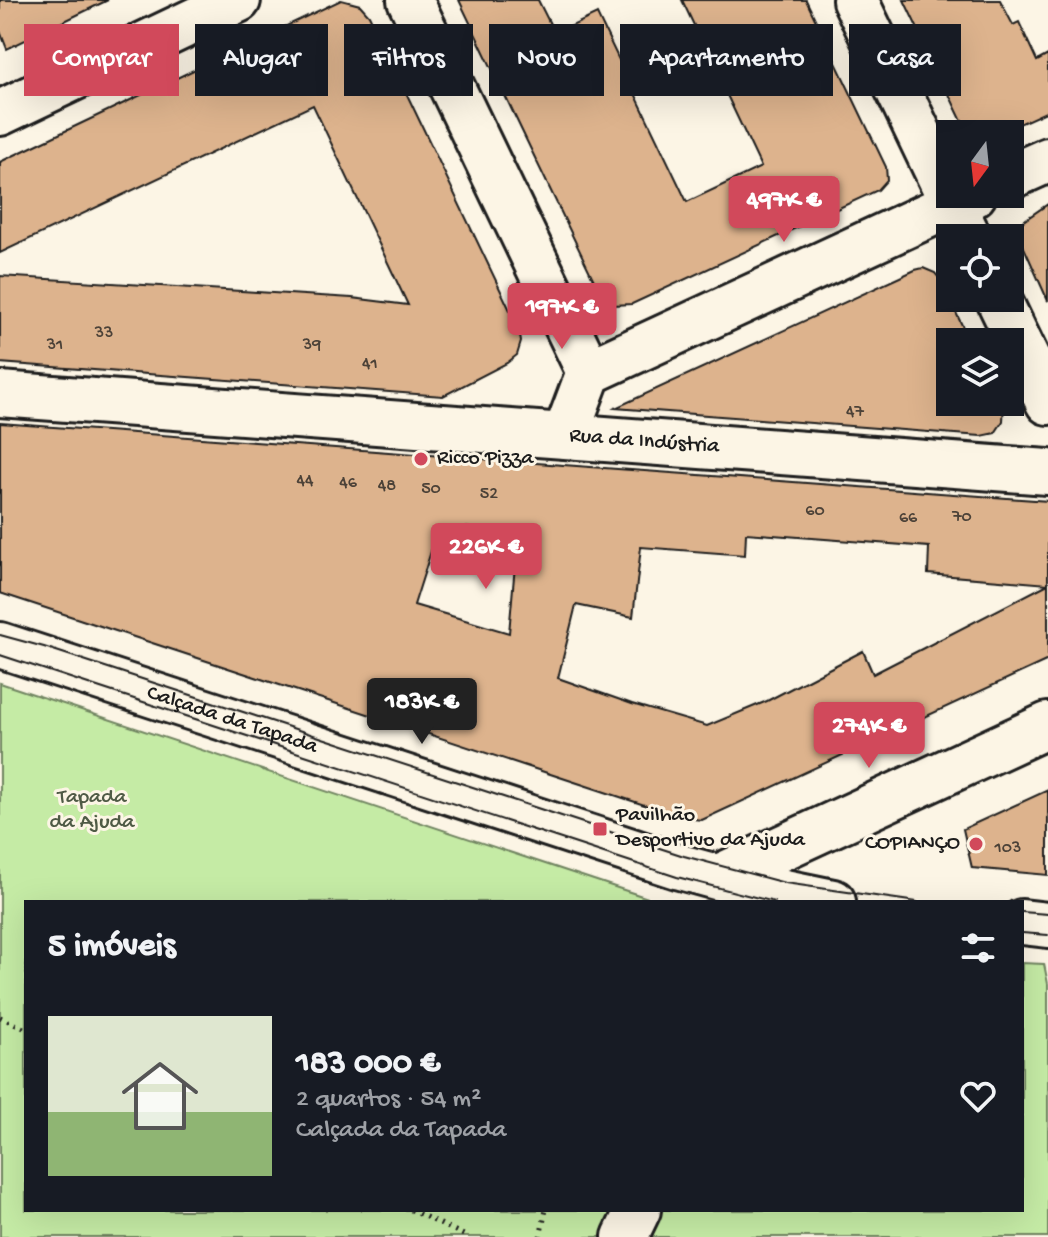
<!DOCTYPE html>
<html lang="pt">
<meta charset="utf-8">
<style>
:root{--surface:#171b24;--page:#20242c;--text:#f1f3f6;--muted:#9ea1a6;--line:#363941;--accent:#d1495b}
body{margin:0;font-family:"Gochi Hand",sans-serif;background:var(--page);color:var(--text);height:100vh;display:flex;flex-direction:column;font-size:30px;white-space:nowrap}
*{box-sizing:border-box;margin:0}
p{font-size:26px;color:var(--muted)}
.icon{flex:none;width:44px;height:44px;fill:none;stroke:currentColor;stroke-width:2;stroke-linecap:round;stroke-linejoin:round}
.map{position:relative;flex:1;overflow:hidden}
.side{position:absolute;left:24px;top:900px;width:1000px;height:312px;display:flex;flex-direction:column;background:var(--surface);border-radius:0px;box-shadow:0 8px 32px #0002}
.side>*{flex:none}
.banner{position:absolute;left:24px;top:24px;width:1000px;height:72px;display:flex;gap:16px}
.needle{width:52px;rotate:195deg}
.fabs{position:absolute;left:936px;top:120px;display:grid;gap:16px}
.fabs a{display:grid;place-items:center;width:88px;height:88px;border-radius:0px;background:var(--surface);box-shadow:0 8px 32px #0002;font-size:40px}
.price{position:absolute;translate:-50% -68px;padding:0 18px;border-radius:8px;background:var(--accent);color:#fff;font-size:26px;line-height:52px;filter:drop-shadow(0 2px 4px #0008)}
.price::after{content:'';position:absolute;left:50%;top:48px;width:24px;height:18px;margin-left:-12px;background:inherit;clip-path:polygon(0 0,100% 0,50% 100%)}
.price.active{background:#222;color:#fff}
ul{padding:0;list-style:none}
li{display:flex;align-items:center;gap:24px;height:200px;padding:0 24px}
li+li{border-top:2px solid var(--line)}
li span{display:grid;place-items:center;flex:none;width:224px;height:160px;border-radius:0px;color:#555}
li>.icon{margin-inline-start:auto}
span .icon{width:96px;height:96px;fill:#fffc;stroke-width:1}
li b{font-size:34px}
h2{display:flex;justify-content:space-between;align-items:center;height:96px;padding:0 24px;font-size:34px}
.chip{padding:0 28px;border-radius:0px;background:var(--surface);box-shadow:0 8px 32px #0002;font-size:28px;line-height:72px}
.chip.active{background:var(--accent);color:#fff}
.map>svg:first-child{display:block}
.green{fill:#c5eba5;stroke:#708460;stroke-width:2}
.building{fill:#ddb38d;stroke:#1c1c1c;stroke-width:2;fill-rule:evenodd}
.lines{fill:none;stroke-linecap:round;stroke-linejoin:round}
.minor-casing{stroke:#1c1c1c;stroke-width:50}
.path{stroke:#1c1c1c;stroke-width:5;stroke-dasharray:2 6;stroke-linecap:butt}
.minor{stroke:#fcf5e5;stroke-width:44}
.tram{stroke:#1c1c1c;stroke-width:2}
.poi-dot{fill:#d1495b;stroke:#fcf5e5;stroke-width:3}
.labels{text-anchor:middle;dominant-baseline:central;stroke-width:6;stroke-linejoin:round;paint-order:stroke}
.number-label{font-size:18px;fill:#4c4238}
.street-label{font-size:22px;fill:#1c1c1c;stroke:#fcf5e5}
.poi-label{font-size:22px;fill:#1c1c1c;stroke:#fcf5e5;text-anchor:start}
.park-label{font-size:22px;fill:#4f5a45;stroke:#fcf5e5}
</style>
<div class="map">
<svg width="1048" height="1237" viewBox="0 0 1048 1237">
<rect width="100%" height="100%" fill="#fcf5e5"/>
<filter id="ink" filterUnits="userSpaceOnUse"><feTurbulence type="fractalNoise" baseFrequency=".0125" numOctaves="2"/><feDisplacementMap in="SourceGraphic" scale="16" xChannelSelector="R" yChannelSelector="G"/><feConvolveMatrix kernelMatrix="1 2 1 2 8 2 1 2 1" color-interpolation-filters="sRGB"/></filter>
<g filter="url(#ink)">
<path class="green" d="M 0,683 L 660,902 L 26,902 L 26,1210 L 1022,1210 L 1022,963 L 1044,964 L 1048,984 L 1048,1237 L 0,1237 Z"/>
<path class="building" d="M 0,0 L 108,0 L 7,49 L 0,31 Z
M 341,0 L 360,5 L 369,15 L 519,329 L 521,342 L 517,355 L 507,363 L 443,396 L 0,363 L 0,276 L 352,298 L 408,305 L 313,105 L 0,253 L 0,162 Z
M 459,0 L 538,0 L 555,34 L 597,14 L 687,202 L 761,167 L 682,0 L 806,0 L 886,167 L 887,180 L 878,190 L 632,304 L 613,305 L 599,291 Z
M 904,0 L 1000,0 L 1013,25 L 1019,22 L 1037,61 L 1048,55 L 1048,111 L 997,134 L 968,134 Z
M 1048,204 L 1048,301 L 1018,234 L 1022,222 Z
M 923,268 L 935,273 L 940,279 L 970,342 L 950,342 L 950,402 L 1004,402 L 1003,421 L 995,433 L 981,436 L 615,408 L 915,270 Z
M 0,423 L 1048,501 L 1048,584 L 928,574 L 929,547 L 746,533 L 745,555 L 641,547 L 633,617 L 576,605 L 558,678 L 632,704 L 707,726 L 767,701 L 863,651 L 873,674 L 1048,584 L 1048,660 L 702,820 L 684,818 L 0,593 ZM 455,527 L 518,531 L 509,633 L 414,605 L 434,542 L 454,543 Z
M 1048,790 L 1048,875 L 972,868 L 963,829 Z"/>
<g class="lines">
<g class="minor-casing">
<g id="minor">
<path d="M 410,0 L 589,372"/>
<path d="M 855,0 L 969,238"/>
<path d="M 0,113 L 238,0"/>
<path d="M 1010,177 L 1048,160"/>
<path d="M 998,298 L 1048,402"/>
<path id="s1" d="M 0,394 L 1048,472"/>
<path d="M 565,436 L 589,372 L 974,194"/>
<path id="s2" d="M 0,645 L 680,867 L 731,881 L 833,902"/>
<path d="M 719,877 L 1048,725"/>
<path d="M 1022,922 L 1048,925"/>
<path d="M 625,1237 L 638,1210"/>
</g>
</g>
<path class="path" d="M 0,1017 L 26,1029
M 411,1210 L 468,1237
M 540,1237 L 546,1210"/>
<use href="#minor" class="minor"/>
<path class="tram" d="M 0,635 L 44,647 L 684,856 L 785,883 L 917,902
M 0,655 L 677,877 L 774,902
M 1022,912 L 1048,914
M 1022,933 L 1048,935"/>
</g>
</g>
<g class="poi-dot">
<circle cx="421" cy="459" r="8"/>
<rect x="592" y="821" width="16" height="16" rx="4"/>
<circle cx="976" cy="844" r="8"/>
</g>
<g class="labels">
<g class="number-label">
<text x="104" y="333">33</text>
<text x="55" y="345">31</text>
<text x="312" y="345">39</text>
<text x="370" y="364">41</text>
<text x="855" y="412">47</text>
<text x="305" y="481">44</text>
<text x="348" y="483">46</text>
<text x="387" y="486">48</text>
<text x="431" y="489">50</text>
<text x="489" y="494">52</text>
<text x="815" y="511">60</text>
<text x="962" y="517">70</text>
<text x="908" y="518">66</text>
<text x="1008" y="848">103</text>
</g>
<g class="street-label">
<text stroke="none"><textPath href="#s1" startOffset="646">Rua da Indústria</textPath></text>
<text stroke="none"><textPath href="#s2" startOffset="244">Calçada da Tapada</textPath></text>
</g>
<g class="poi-label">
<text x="437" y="459">Ricco Pizza</text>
<text x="616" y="816">Pavilhão<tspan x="616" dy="25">Desportivo da Ajuda</tspan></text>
<text x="960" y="844" text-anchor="end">COPIANÇO</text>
</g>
<g class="park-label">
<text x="92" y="798">Tapada<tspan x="92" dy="25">da Ajuda</tspan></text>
</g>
</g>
</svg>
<div class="fabs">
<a><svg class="needle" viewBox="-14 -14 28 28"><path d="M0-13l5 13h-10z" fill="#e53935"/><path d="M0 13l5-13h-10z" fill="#9ea1a6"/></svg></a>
<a><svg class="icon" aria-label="locate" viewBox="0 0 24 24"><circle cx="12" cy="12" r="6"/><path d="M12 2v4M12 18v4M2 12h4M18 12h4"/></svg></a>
<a><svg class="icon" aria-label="layers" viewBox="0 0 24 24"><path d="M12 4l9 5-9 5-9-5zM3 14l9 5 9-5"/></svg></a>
</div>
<b class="price" style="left:784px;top:244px">497K €</b>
<b class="price" style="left:562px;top:351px">197K €</b>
<b class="price" style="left:486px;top:591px">226K €</b>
<b class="price active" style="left:422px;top:746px">183K €</b>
<b class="price" style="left:869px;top:770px">274K €</b>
<div class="banner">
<a class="chip active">Comprar</a>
<a class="chip">Alugar</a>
<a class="chip">Filtros</a>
<a class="chip">Novo</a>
<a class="chip">Apartamento</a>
<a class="chip">Casa</a>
</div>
<section class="side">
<h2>5 imóveis<svg class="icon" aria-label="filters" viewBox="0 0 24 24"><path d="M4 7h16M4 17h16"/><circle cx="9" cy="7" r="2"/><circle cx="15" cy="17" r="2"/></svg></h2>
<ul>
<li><span style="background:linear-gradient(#dfe7d0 60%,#8fb573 0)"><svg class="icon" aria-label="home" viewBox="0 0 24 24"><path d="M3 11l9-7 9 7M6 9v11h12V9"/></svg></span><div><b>183 000 €</b><p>2 quartos · 54 m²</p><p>Calçada da Tapada</p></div><svg class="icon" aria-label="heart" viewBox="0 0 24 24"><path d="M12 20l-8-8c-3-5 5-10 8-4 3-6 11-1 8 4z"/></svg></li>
</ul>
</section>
</div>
